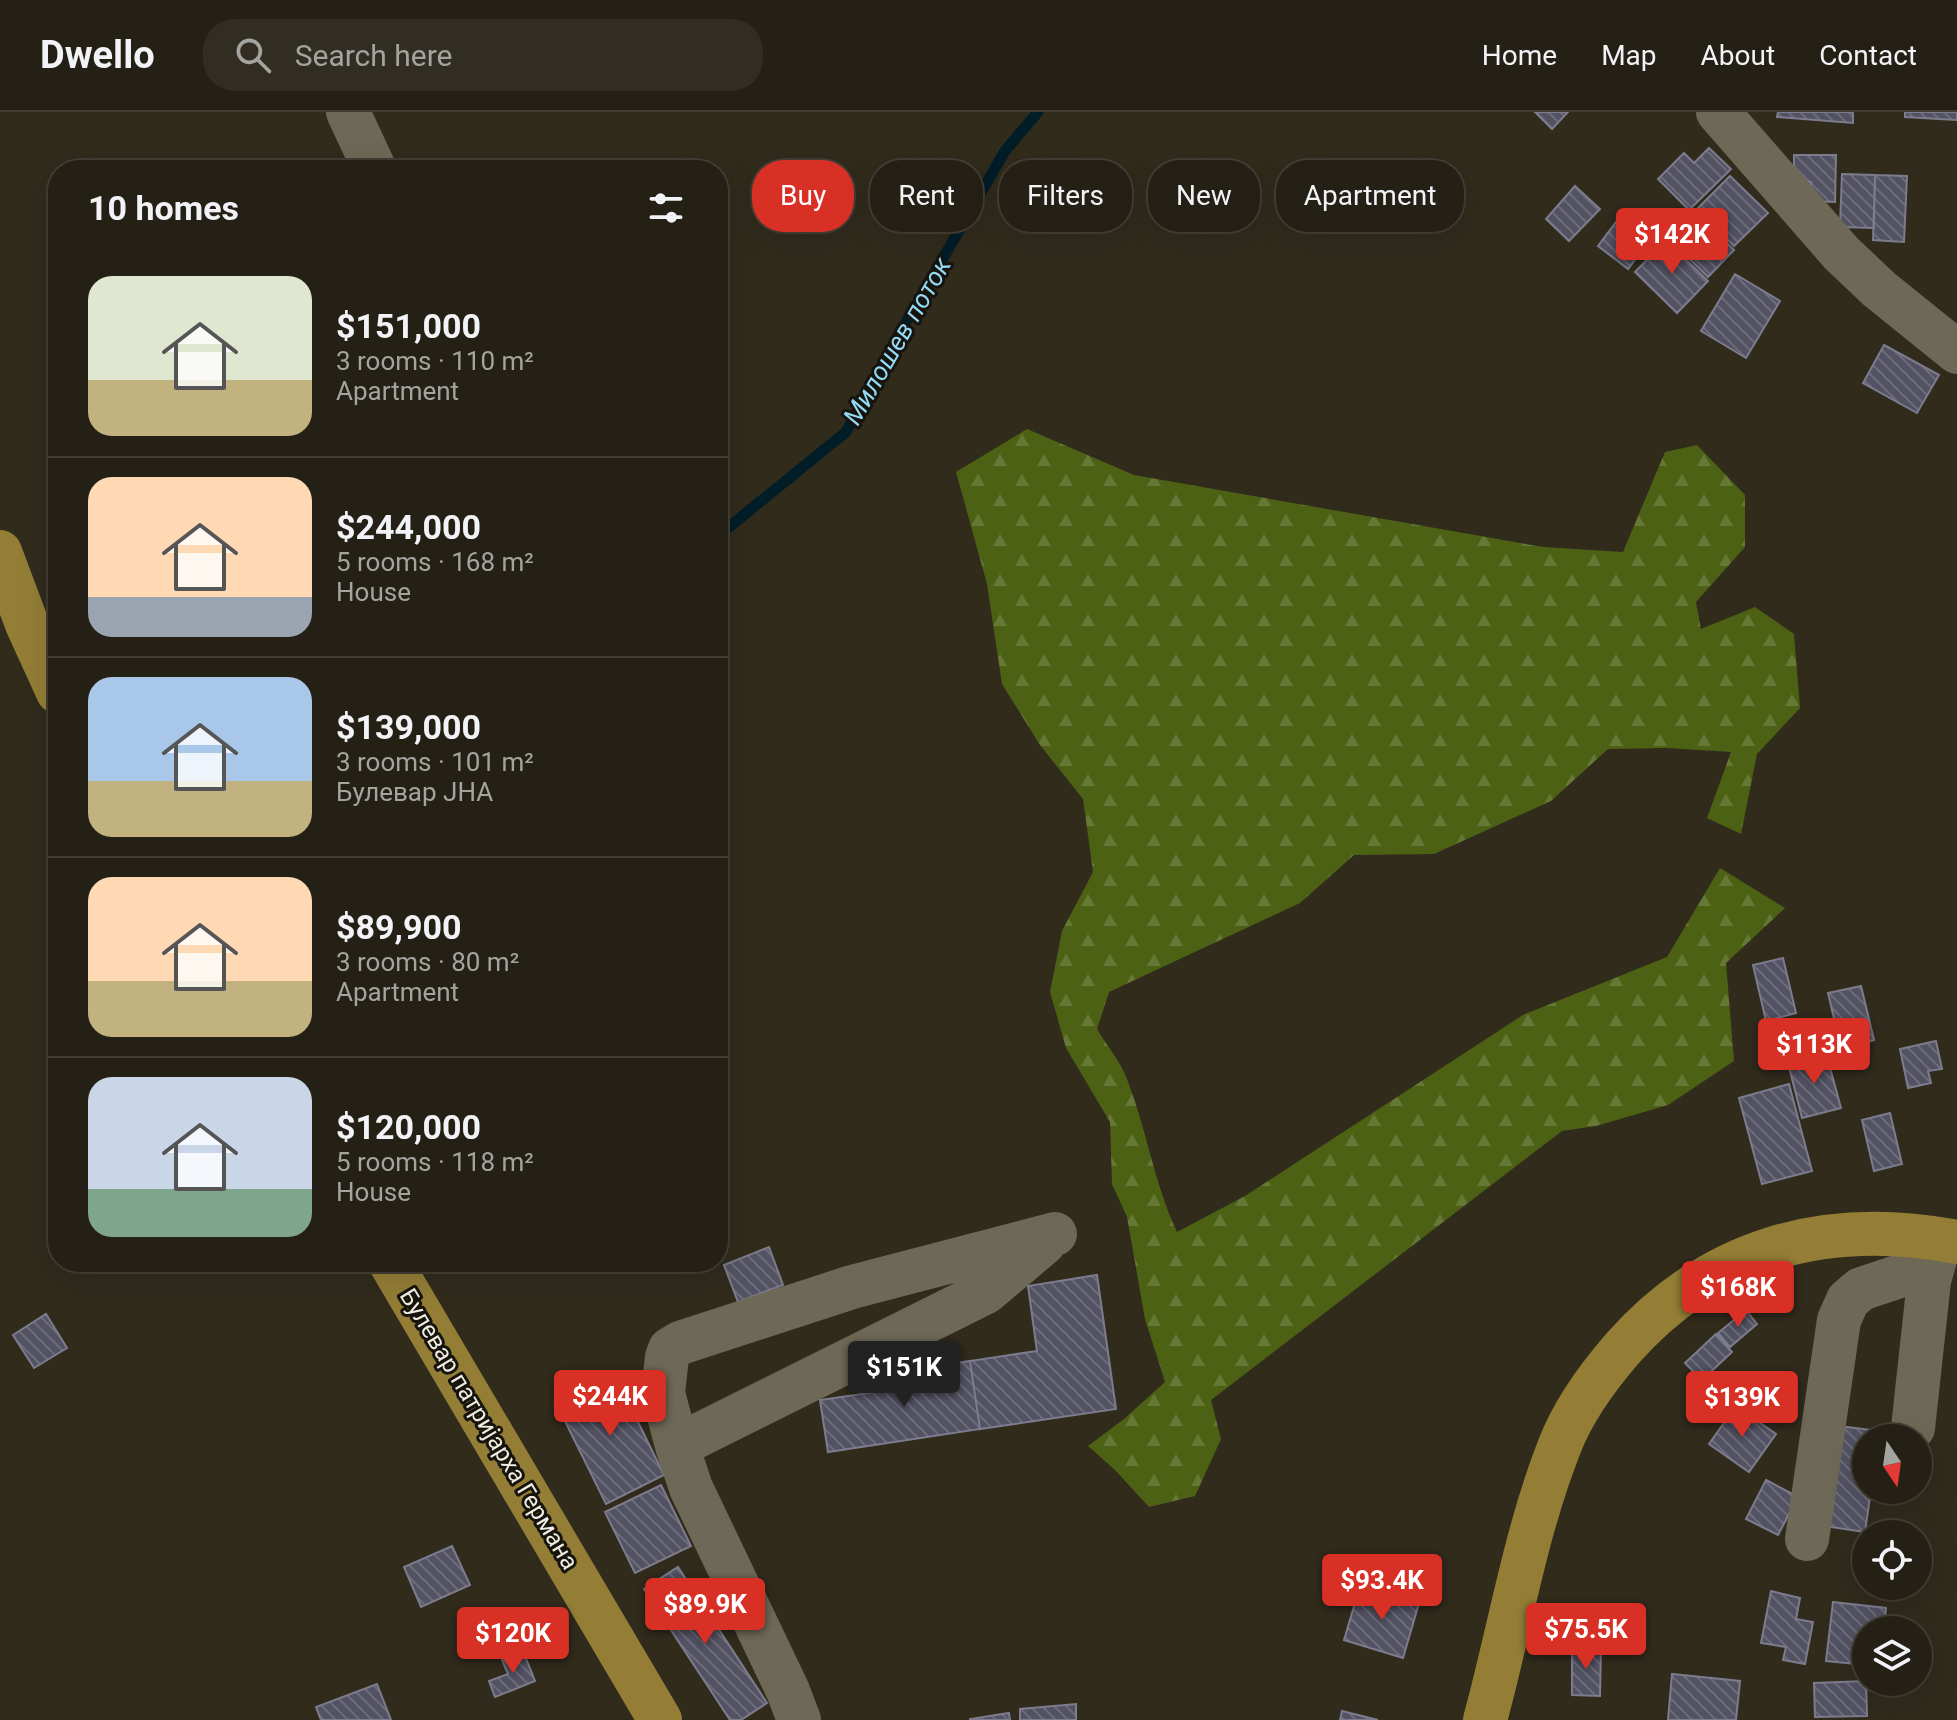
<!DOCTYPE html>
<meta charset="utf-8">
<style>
:root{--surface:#252015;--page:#312d22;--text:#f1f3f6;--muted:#a3a3a0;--line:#423e34;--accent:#d93025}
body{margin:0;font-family:Roboto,sans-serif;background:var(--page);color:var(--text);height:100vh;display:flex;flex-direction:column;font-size:30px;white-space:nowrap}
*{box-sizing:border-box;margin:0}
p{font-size:26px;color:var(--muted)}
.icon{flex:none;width:44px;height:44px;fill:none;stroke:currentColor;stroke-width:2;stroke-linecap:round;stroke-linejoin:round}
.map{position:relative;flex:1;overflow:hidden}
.panel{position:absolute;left:48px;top:48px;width:680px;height:1112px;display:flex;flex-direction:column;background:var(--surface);border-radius:32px;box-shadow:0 8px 32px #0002,0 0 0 2px var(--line)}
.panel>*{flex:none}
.guide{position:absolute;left:752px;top:48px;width:760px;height:72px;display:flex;gap:16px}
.needle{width:52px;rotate:167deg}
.buttons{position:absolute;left:1852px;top:1312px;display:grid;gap:16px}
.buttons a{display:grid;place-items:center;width:80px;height:80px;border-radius:50%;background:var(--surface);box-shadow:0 8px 32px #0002,0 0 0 2px var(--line);font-size:40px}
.price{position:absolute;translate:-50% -68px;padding:0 18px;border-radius:8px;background:var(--accent);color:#fff;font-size:26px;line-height:52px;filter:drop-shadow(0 2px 4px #0008)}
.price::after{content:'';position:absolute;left:50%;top:48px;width:24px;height:18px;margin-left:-12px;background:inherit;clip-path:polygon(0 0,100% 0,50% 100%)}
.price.selected{background:#222;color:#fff}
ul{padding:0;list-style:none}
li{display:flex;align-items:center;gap:24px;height:200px;padding:0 40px}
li+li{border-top:2px solid var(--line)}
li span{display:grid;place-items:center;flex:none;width:224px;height:160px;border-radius:24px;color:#555}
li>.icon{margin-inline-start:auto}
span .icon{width:96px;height:96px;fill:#fffc;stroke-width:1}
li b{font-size:34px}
h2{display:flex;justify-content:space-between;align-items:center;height:96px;padding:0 40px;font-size:34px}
.tag{padding:0 28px;border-radius:32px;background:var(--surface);box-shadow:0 8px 32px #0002,0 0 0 2px var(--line);font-size:28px;line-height:72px}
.tag.selected{background:var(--accent);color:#fff}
header{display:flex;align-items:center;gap:48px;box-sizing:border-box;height:112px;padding:0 40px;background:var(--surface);border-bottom:2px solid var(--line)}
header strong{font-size:38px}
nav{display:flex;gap:44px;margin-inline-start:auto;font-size:28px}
.search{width:560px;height:72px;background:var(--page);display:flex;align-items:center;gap:20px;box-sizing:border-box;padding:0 28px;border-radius:32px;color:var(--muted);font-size:30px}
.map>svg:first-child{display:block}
.forest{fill:url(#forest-firs)}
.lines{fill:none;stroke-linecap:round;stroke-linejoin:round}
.stream{stroke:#001d28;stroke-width:11}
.building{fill:url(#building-back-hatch);stroke:#7d7c8f;stroke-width:2}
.minor{stroke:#6e6856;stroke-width:44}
.major{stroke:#947e36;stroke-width:44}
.labels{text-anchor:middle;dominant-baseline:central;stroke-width:6;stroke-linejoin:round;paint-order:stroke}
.street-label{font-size:24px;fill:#f0ede3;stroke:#16140d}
.water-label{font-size:26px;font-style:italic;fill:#94d9f6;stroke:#16140d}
</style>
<header>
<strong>Dwello</strong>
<div class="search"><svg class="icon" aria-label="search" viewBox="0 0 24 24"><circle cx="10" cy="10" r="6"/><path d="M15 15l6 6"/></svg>Search here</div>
<nav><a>Home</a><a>Map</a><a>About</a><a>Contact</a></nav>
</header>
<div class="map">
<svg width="1957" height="1608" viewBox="0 0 1957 1608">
<defs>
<pattern id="forest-firs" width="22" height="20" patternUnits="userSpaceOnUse" patternTransform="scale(2)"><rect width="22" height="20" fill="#4c6114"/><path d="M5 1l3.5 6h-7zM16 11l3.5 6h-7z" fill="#667836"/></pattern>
<pattern id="building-back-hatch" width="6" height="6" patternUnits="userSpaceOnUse" patternTransform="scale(2)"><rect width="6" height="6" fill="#525263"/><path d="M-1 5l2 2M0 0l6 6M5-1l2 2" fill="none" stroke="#6b6b79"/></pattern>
</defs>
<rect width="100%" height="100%" fill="#312b1c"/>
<path class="forest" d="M 1027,317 L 1134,363 L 1543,435 L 1623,440 L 1665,340 L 1697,333 L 1745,383 L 1745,435 L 1696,490 L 1701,517 L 1755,495 L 1794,522 L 1800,596 L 1757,642 L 1741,722 L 1707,706 L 1731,640 L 1667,636 L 1608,637 L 1551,689 L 1434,742 L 1354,743 L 1300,791 L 1109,880 L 1097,917 C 1105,931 1117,945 1124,960 C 1146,1012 1153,1069 1177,1120 L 1245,1084 L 1523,903 L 1667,845 L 1720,756 L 1785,796 L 1726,851 L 1734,949 L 1668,993 L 1596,1014 L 1562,1019 L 1211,1288 L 1221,1327 L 1195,1384 L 1149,1395 L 1115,1358 L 1088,1334 L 1124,1307 L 1165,1270 L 1145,1207 L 1127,1105 L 1112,1072 L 1110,1010 L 1066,936 L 1050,880 L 1062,819 L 1093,760 L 1083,687 L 1040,633 L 1002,572 L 987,472 L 956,360 Z"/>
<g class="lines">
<path class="stream" d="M 718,424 L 846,320 L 898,224 L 1005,39 L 1038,0"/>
</g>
<path class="building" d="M 1535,0 L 1568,0 L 1552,17 Z
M 1778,0 L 1853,0 L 1853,11 L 1777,5 Z
M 1905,0 L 1957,0 L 1957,8 L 1905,5 Z
M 1709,36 L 1731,57 L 1689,98 L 1658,67 L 1684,41 L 1694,51 Z
M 1794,43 L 1836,43 L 1835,90 L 1810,89 L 1811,70 L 1794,70 Z
M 1842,62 L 1875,63 L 1874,116 L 1840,115 Z
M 1875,63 L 1907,64 L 1904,130 L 1873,128 Z
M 1730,64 L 1768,101 L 1734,134 L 1697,97 Z
M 1575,74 L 1600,97 L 1569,129 L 1546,107 Z
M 1694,99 L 1734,138 L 1708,165 L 1668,126 Z
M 1622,102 L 1652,125 L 1628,157 L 1598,134 Z
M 1666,128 L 1708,169 L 1677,201 L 1635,160 Z
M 1735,162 L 1780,189 L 1746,246 L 1701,219 Z
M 1884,233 L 1939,263 L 1917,301 L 1863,271 Z
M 1783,846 L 1796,901 L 1766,909 L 1753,853 Z
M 1861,874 L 1874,928 L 1841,936 L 1828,881 Z
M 1936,929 L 1942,957 L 1928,959 L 1931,971 L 1908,976 L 1900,937 Z
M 1826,941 L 1841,996 L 1802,1006 L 1788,951 Z
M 1789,972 L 1812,1059 L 1762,1072 L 1739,986 Z
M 1890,1001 L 1902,1052 L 1874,1059 L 1862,1008 Z
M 769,1135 L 783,1173 L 738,1190 L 724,1153 Z
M 1097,1163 L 1116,1297 L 980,1317 L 970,1249 L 1037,1239 L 1028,1174 Z
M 1746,1198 L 1757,1212 L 1730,1235 L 1718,1221 Z
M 46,1202 L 67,1236 L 34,1256 L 13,1223 Z
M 1716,1222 L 1732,1240 L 1702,1268 L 1685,1251 Z
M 970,1249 L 980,1317 L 828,1340 L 820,1288 L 890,1278 L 887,1262 Z
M 614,1261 L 664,1363 L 606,1392 L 555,1289 Z
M 1736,1294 L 1776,1322 L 1749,1360 L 1709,1332 Z
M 1839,1314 L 1880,1319 L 1879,1326 L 1866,1326 L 1866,1378 L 1871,1378 L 1865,1420 L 1824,1414 Z
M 1766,1368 L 1798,1385 L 1778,1423 L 1746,1407 Z
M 661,1373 L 691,1434 L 635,1461 L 605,1400 Z
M 452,1434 L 470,1473 L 421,1495 L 404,1455 Z
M 678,1455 L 767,1591 L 741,1608 L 730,1608 L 644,1477 Z
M 1360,1474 L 1419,1491 L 1403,1546 L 1344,1528 Z
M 1771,1479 L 1800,1486 L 1796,1507 L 1813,1510 L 1805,1552 L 1783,1548 L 1786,1535 L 1761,1531 Z
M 1833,1490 L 1886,1496 L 1884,1518 L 1866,1518 L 1866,1553 L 1826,1549 Z
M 1572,1535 L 1601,1535 L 1600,1584 L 1572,1583 Z
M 523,1539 L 535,1569 L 495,1585 L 489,1569 L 508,1562 L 502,1548 Z
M 1672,1562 L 1740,1569 L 1736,1608 L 1668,1608 Z
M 1866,1569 L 1867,1604 L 1815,1605 L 1814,1571 Z
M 377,1572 L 391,1608 L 321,1608 L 316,1595 Z
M 1076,1592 L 1076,1608 L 1020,1608 L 1020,1597 Z
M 1342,1599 L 1378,1608 L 1340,1608 Z
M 1009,1601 L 1010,1608 L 970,1608 L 970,1607 Z"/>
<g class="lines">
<path class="minor" d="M 348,0 L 375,58
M 1718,0 L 1841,141 L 1879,177 L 1957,240
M 1913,1316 L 1929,1169 L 1940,1129
M 677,1334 L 986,1180 L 1044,1131
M 1807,1427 L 1839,1208 L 1848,1188 L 1861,1177 L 1933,1153
M 799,1608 L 788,1579 L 691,1376 L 677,1334 L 663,1281 L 667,1245 L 670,1237 L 680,1231 L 852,1175 L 1055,1122"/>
<path class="major" d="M 0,440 L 27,512 L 58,580
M 390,1150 L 660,1608
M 1485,1608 C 1510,1517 1525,1421 1560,1333 C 1574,1297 1597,1266 1622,1237 C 1711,1136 1826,1105 1957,1130"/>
</g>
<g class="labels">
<g class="street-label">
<text transform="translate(489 1317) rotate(59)">Булевар патријарха Германа</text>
</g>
<g class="water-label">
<text transform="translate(897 229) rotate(-60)">Милошев поток</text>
</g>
</g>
</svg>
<div class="buttons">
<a><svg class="needle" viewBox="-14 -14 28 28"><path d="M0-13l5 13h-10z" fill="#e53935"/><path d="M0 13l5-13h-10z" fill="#a3a3a0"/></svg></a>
<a><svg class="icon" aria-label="locate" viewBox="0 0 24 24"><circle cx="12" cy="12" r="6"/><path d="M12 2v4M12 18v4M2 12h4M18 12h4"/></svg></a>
<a><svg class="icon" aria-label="layers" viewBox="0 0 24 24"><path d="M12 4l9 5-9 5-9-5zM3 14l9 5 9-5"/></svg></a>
</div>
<b class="price" style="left:1672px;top:164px">$142K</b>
<b class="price" style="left:1814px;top:974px">$113K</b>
<b class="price" style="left:1738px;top:1217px">$168K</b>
<b class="price selected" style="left:904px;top:1297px">$151K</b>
<b class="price" style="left:610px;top:1326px">$244K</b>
<b class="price" style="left:1742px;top:1327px">$139K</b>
<b class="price" style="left:1382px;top:1510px">$93.4K</b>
<b class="price" style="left:705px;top:1534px">$89.9K</b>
<b class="price" style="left:1586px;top:1559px">$75.5K</b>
<b class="price" style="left:513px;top:1563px">$120K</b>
<div class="guide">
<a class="tag selected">Buy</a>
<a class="tag">Rent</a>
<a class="tag">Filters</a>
<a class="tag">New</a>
<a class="tag">Apartment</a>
</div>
<section class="panel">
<h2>10 homes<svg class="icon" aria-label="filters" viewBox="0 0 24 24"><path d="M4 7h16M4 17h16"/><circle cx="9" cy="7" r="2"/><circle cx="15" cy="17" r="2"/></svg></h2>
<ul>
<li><span style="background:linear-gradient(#dfe7d0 65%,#c2b280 0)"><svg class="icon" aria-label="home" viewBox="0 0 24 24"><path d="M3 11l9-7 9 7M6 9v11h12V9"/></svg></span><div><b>$151,000</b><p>3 rooms · 110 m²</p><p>Apartment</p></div></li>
<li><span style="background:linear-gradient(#ffd9b3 75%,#9aa5b1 0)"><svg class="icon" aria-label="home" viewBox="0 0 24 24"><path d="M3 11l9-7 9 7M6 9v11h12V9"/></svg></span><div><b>$244,000</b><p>5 rooms · 168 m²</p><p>House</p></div></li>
<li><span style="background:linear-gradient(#a9c7e8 65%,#c2b280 0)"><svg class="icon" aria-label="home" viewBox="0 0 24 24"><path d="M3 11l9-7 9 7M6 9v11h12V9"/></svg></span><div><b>$139,000</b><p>3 rooms · 101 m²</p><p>Булевар ЈНА</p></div></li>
<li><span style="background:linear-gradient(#ffd9b3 65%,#c2b280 0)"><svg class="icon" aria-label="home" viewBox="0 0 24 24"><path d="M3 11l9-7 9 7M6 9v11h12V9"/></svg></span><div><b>$89,900</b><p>3 rooms · 80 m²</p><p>Apartment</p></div></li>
<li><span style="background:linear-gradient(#c9d6e8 70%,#7fa58c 0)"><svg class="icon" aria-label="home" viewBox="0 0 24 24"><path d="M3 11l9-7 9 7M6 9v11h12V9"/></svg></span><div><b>$120,000</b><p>5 rooms · 118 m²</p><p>House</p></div></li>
</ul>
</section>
</div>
